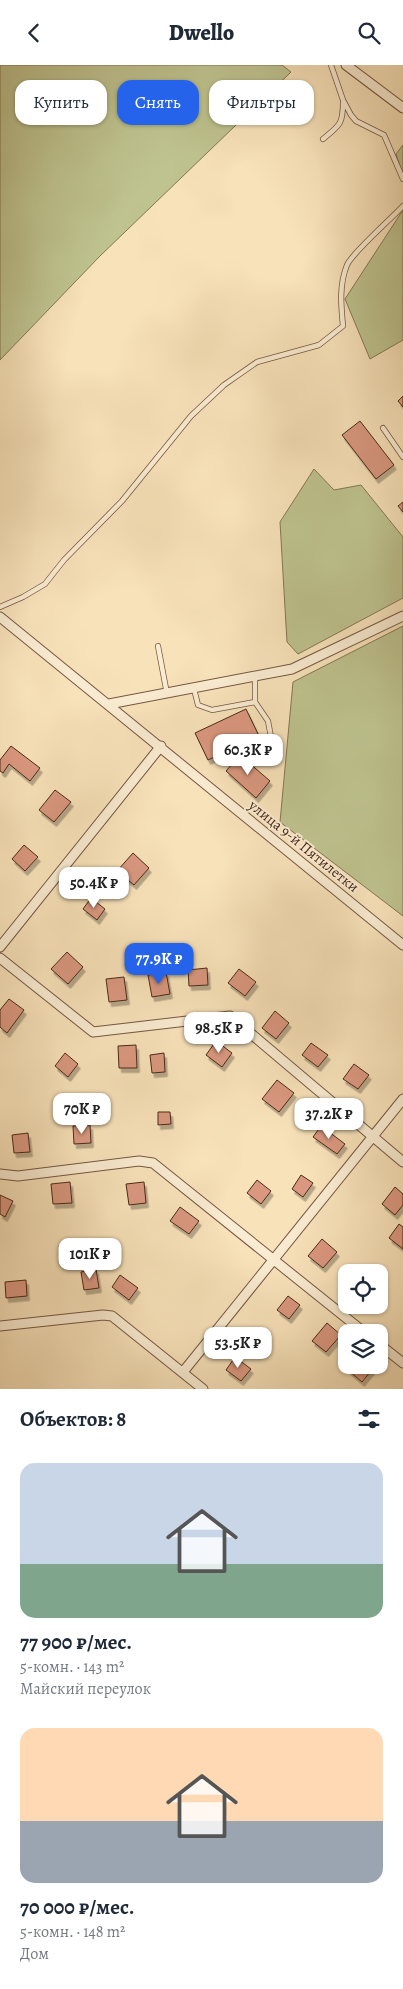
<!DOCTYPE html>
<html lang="ru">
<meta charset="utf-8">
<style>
:root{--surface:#fff;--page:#f6f6f7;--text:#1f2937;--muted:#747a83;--accent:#2563eb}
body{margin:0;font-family:Alegreya,serif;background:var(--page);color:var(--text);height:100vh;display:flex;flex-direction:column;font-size:19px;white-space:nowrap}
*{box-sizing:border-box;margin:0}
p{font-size:16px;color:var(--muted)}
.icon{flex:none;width:28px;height:28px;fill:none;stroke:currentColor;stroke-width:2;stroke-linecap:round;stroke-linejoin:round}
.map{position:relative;height:1324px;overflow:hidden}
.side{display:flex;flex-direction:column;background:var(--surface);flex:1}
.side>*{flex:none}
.guide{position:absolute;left:15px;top:15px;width:374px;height:45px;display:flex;gap:10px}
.buttons{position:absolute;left:338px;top:1199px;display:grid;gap:10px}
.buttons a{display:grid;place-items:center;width:50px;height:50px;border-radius:10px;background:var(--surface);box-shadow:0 1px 4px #0004;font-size:25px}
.price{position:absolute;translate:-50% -42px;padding:0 11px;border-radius:10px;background:#fff;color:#222;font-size:16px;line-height:32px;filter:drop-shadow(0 1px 2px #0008)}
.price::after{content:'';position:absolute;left:50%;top:30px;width:15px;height:11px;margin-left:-8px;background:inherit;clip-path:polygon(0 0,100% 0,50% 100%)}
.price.on{background:var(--accent);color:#fff}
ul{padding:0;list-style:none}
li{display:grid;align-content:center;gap:10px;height:265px;padding:0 20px}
li span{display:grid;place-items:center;height:155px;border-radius:15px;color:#555}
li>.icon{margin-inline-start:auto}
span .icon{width:90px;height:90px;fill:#fffc;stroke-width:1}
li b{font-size:21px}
h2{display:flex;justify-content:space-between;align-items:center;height:60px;padding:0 20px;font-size:21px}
.chip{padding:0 18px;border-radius:15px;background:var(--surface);box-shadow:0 1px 4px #0004;font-size:18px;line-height:45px}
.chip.on{background:var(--accent);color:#fff}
header{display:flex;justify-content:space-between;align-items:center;height:65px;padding:0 20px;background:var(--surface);font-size:22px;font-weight:800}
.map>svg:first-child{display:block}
.green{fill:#bec38f;stroke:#847653}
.building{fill:#da9880;stroke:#492917;filter:url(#shadow)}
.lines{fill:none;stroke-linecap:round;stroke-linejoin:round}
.lane-casing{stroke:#755740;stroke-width:6}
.street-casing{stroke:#755740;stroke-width:11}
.lane{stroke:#faecd2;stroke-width:4.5}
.street{stroke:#faecd2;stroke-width:9}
.labels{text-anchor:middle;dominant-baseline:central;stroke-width:4;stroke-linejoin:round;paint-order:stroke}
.street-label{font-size:15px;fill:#492917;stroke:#faecd2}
</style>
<header><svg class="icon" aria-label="back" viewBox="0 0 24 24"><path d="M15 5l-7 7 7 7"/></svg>Dwello<svg class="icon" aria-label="search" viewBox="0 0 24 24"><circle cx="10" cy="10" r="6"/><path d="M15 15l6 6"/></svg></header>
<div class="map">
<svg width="403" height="1324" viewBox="0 0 403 1324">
<defs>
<filter id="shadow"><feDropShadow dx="2.5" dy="4.5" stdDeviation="0" flood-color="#0004"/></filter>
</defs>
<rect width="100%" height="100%" fill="#f8e2ba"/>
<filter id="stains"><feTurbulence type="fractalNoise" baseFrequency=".004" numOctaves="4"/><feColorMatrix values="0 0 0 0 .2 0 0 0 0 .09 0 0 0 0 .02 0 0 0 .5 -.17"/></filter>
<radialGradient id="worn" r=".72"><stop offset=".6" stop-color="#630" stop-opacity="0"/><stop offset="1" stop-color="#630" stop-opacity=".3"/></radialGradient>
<path class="green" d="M 0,0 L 282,0 L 291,7 L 99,192 L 0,295 Z
M 403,80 L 403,110 L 396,89 Z
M 403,145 L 403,275 L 370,294 L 345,234 Z
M 314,404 L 334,425 L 361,420 L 403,472 L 403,533 L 298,589 L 287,577 L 280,457 Z
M 403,561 L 403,851 L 280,757 L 293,617 Z"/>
<path class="building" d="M 403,331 L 403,342 L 398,336 Z
M 360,356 L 394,400 L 376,414 L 342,370 Z
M 403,437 L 403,447 L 398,441 Z
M 246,644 L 259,671 L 208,695 L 195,668 Z
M 11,681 L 40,703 L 30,716 L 9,699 L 3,708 L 0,706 L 0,695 Z
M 240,690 L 270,716 L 256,733 L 226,706 Z
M 55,725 L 71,737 L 54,757 L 39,745 Z
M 24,780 L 38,792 L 25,806 L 12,794 Z
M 133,788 L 149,803 L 134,820 L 117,806 Z
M 91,833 L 105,844 L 97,855 L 83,844 Z
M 67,887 L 83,902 L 68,919 L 51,904 Z
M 207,903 L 208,920 L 189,921 L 188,905 Z
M 239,904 L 256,917 L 245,931 L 228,918 Z
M 166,907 L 170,929 L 152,932 L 148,910 Z
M 124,912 L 127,935 L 109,937 L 106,914 Z
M 9,934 L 24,945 L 7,968 L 0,962 L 0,945 Z
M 275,946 L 289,958 L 276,974 L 262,963 Z
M 216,976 L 232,988 L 222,1002 L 206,990 Z
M 311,978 L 328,990 L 318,1002 L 302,990 Z
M 136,980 L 137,1003 L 119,1003 L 118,981 Z
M 65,988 L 78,999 L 68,1012 L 55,1001 Z
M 164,988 L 165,1007 L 152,1008 L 150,990 Z
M 354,999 L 369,1010 L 358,1024 L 343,1014 Z
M 277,1015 L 294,1028 L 279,1047 L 262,1034 Z
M 158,1047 L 170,1047 L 171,1059 L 158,1060 Z
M 90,1060 L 91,1078 L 74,1079 L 73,1061 Z
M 321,1061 L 345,1079 L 337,1089 L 313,1072 Z
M 28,1068 L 30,1087 L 14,1088 L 12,1070 Z
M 301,1110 L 313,1118 L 303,1132 L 292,1124 Z
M 257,1115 L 271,1126 L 261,1139 L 247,1128 Z
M 70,1117 L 72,1138 L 53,1139 L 51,1119 Z
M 144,1117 L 146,1138 L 129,1140 L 126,1119 Z
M 395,1122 L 403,1129 L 403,1140 L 395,1150 L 382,1139 Z
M 0,1130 L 13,1136 L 5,1152 L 0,1149 Z
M 180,1142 L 199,1156 L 189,1169 L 170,1156 Z
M 399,1159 L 403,1162 L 403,1184 L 389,1173 Z
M 322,1174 L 337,1187 L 323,1203 L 308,1191 Z
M 96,1204 L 99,1223 L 84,1225 L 81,1207 Z
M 120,1210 L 138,1223 L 129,1235 L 112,1222 Z
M 379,1214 L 385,1219 L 379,1227 Z
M 26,1215 L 27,1231 L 6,1233 L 5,1217 Z
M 288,1231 L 300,1240 L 289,1254 L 277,1245 Z
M 327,1258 L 341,1270 L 326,1287 L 312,1276 Z
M 235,1292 L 251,1304 L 241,1316 L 226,1305 Z
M 352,1300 L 376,1300 L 362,1317 L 348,1305 Z"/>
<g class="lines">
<g class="lane-casing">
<path id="lane" d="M 331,0 L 343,35 L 351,50 L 356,56 L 384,70 L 403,114
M 323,74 C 340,60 343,59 343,37
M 383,363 L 403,392
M 0,542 L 23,532 L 45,519 L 64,495 L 122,436 L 191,351 L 224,320 L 257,297 L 319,280 L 343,261 C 341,240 339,220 347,200 C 352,188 391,154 403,141
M 158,581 L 167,629
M 194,624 L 198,640 L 212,645 L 255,637
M 252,696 L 263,686 L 271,672 L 268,656 L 255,637 L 255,612"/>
</g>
<g class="street-casing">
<path id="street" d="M 346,0 L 403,43
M 0,552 L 403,880
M 109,639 L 292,604 L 403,551
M 0,882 L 161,681
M 0,893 L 93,967 L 230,951 L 403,1097
M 0,1109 L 18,1111 L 139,1096 L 153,1098 L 365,1268
M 0,1261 L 103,1250 L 112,1251 L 203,1324
M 379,1279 L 403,1298
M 183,1307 L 403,1034"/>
</g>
<use href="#lane" class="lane"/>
<use href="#street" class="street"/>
</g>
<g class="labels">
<g class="street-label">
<text transform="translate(304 781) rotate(39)">улица 9-й Пятилетки</text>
</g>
</g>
<rect width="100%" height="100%" filter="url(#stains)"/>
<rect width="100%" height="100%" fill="url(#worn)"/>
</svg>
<div class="buttons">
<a><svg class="icon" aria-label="locate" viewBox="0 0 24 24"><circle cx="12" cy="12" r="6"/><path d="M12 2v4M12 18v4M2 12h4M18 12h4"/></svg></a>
<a><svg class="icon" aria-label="layers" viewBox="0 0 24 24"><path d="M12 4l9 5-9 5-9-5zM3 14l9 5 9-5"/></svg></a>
</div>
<b class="price" style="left:248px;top:711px">60.3K ₽</b>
<b class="price" style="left:94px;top:844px">50.4K ₽</b>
<b class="price on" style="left:159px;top:920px">77.9K ₽</b>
<b class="price" style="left:219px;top:989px">98.5K ₽</b>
<b class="price" style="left:82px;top:1070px">70K ₽</b>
<b class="price" style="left:329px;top:1075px">37.2K ₽</b>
<b class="price" style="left:90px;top:1215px">101K ₽</b>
<b class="price" style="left:238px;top:1304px">53.5K ₽</b>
<div class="guide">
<a class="chip">Купить</a>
<a class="chip on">Снять</a>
<a class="chip">Фильтры</a>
</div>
</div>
<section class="side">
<h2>Объектов: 8<svg class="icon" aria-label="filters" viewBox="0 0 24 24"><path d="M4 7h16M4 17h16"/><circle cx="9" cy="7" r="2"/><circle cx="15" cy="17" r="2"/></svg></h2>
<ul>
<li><span style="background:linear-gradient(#c9d6e8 65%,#7fa58c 0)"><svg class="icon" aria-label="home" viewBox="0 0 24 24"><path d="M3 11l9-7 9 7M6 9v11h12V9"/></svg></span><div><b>77 900 ₽/мес.</b><p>5-комн. · 143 m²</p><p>Майский переулок</p></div></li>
<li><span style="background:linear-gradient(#ffd9b3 60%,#9aa5b1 0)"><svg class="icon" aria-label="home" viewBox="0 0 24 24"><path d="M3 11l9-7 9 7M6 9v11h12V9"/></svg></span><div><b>70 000 ₽/мес.</b><p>5-комн. · 148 m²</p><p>Дом</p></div></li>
</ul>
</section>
